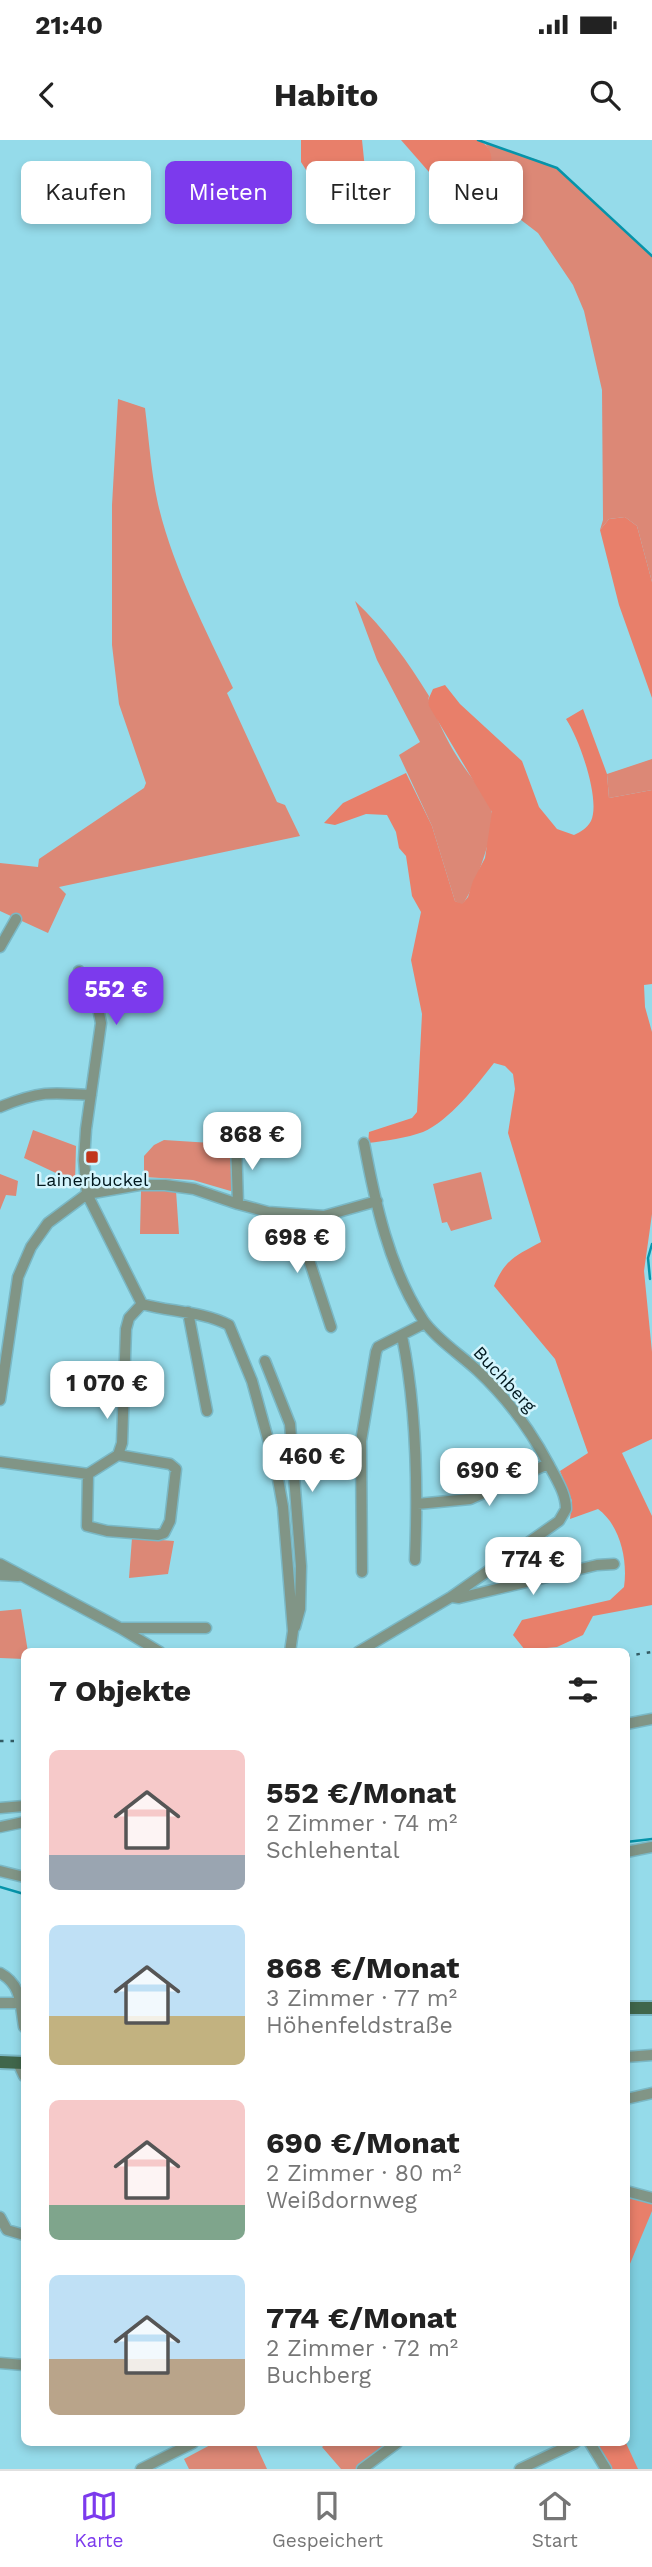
<!DOCTYPE html>
<html lang="de">
<meta charset="utf-8">
<style>
:root{--surface:#fff;--page:#f6f6f6;--text:#222;--muted:#767676;--line:#e0e0e0;--accent:#7c3aed}
body{margin:0;font-family:"Work Sans",sans-serif;background:var(--page);color:var(--text);height:100vh;display:flex;flex-direction:column;font-size:26px;white-space:nowrap}
*{box-sizing:border-box;margin:0}
p{font-size:23px;color:var(--muted)}
.icon{flex:none;width:38px;height:38px;fill:none;stroke:currentColor;stroke-width:2;stroke-linecap:round;stroke-linejoin:round}
.map{position:relative;flex:1;overflow:hidden}
.side{position:absolute;left:21px;top:1508px;width:609px;height:798px;display:flex;flex-direction:column;background:var(--surface);border-radius:10px;box-shadow:0 4px 10px #0003}
.side>*{flex:none}
.guide{position:absolute;left:21px;top:21px;width:611px;height:63px;display:flex;gap:14px}
.price{position:absolute;translate:-50% -60px;padding:0 16px;border-radius:14px;background:#fff;color:#222;font-size:23px;line-height:46px;filter:drop-shadow(0 2px 4px #0008)}
.price::after{content:'';position:absolute;left:50%;top:42px;width:21px;height:16px;margin-left:-10px;background:inherit;clip-path:polygon(0 0,100% 0,50% 100%)}
.price.current{background:var(--accent);color:#fff}
ul{padding:0;list-style:none}
li{display:flex;align-items:center;gap:21px;height:175px;padding:0 28px}
li span{display:grid;place-items:center;flex:none;width:196px;height:140px;border-radius:10px;color:#555}
li>.icon{margin-inline-start:auto}
span .icon{width:84px;height:84px;fill:#fffc;stroke-width:1}
li b{font-size:30px}
h2{display:flex;justify-content:space-between;align-items:center;height:84px;padding:0 28px;font-size:30px}
.chip{padding:0 24px;border-radius:10px;background:var(--surface);box-shadow:0 4px 10px #0003;font-size:24px;line-height:63px}
.chip.current{background:var(--accent);color:#fff}
.status{display:flex;justify-content:space-between;align-items:center;height:49px;padding:0 35px;background:var(--surface);direction:ltr}
.status svg{height:19px;fill:currentColor}
header{display:flex;justify-content:space-between;align-items:center;height:91px;padding:0 28px;background:var(--surface);font-size:32px;font-weight:700}
.tab-bar{display:flex;justify-content:space-around;align-items:center;height:98px;border-top:2px solid var(--line);background:var(--surface);font-size:19px;color:var(--muted)}
.tab-bar a{display:grid;justify-items:center;gap:4px}
.tab-bar .current{color:var(--accent)}
.map>svg:first-child{display:block}
.built{fill:#7fcfe0}
.green{fill:#dc8876}
.forest{fill:#e87f6a}
.lines{fill:none;stroke-linecap:round;stroke-linejoin:round}
.stream{stroke:#0694aa;stroke-width:2.5}
.minor-casing{stroke:#7ab8c5;stroke-width:13}
.major-casing{stroke:#7ab8c5;stroke-width:16}
.minor{stroke:#819586;stroke-width:10}
.major{stroke:#40664b;stroke-width:12}
.rail{stroke:#335b64;stroke-width:2.5;stroke-dasharray:3.5 7;stroke-linecap:butt}
.poi-dot{fill:#c1361c;stroke:#d4f5fd;stroke-width:2.5}
.labels{text-anchor:middle;dominant-baseline:central;stroke-width:5;stroke-linejoin:round;paint-order:stroke}
.poi-label{font-size:18px;fill:#00181e;stroke:#d4f5fd}
.street-label{font-size:18px;fill:#00181e;stroke:#d4f5fd}
</style>
<div class="status"><b>21:40</b><svg viewBox="0 0 49 12"><path d="M0 12V9h3v3zM5 12V6h3v6zM10 12V3h3v9zM15 12V0h3v12zM26 1h20v11H26zM47 4h2v5h-2z"/></svg></div>
<header><svg class="icon" aria-label="back" viewBox="0 0 24 24"><path d="M15 5l-7 7 7 7"/></svg>Habito<svg class="icon" aria-label="search" viewBox="0 0 24 24"><circle cx="10" cy="10" r="6"/><path d="M15 15l6 6"/></svg></header>
<div class="map">
<svg width="652" height="2329" viewBox="0 0 652 2329">
<rect width="100%" height="100%" fill="#95dbea"/>
<path class="built" d="M 627,2058 L 652,2063 L 652,2329 L 612,2329 L 595,2303 L 626,2303 Z"/>
<path class="green" d="M 485,3 L 544,22 L 557,28 L 652,116 L 652,442 L 637,386 L 625,377 L 609,379 L 600,390 L 603,380 L 602,250 L 584,171 L 573,145 L 538,93 L 482,50 C 489,35 495,18 485,3 Z
M 118,259 L 145,268 C 149,300 151,332 158,364 C 173,428 205,488 233,548 L 227,553 L 277,662 L 285,665 L 300,696 L 59,747 L 66,754 L 48,793 L 0,771 L 0,723 L 38,727 L 39,719 L 144,648 L 146,643 L 119,564 L 112,505 L 112,365 Z
M 355,461 C 384,488 408,522 429,556 L 428,560 C 438,579 446,600 458,618 C 466,632 490,658 492,673 C 495,693 474,750 462,765 L 455,761 L 432,686 L 399,615 L 420,602 L 377,520 Z
M 652,619 L 652,650 L 609,658 L 607,634 Z
M 33,990 L 76,1006 L 75,1042 L 24,1018 Z
M 164,1000 L 227,1004 L 232,1010 L 234,1052 L 193,1040 L 144,1037 L 144,1016 L 154,1005 Z
M 481,1032 L 492,1079 L 451,1091 L 447,1082 L 442,1083 L 433,1044 Z
M 0,1034 L 18,1041 L 16,1056 L 6,1055 L 0,1070 Z
M 158,1050 L 176,1051 L 179,1094 L 140,1094 L 141,1051 Z
M 132,1398 L 174,1401 L 168,1434 L 129,1438 Z
M 21,1469 L 28,1512 L 24,1512 L 24,1519 L 0,1518 L 0,1471 Z
M 214,2303 L 255,2303 L 267,2329 L 189,2329 L 184,2319 Z
M 327,2303 L 394,2303 L 356,2329 L 341,2329 L 322,2307 Z"/>
<path class="forest" d="M 301,0 L 362,0 L 365,29 L 374,47 L 349,70 L 335,73 L 329,66 L 325,67 L 315,44 L 301,22 Z
M 401,0 L 478,0 C 500,10 490,33 482,50 L 473,53 L 429,32 Z
M 625,377 L 637,386 L 652,442 L 652,558 L 619,465 L 600,390 L 609,379 Z
M 445,545 L 460,564 L 522,621 L 539,667 L 557,689 L 574,695 C 581,692 587,688 591,681 C 601,660 579,598 566,579 L 583,569 L 607,634 L 609,658 L 652,650 L 652,844 L 644,845 L 645,867 L 652,892 L 652,1074 L 644,1131 L 652,1212 L 652,1299 L 622,1313 L 652,1376 L 652,1465 L 593,1476 L 583,1495 L 557,1507 L 525,1510 L 513,1495 L 522,1480 L 610,1460 L 624,1447 C 628,1420 620,1385 598,1369 L 570,1379 L 572,1361 L 560,1331 L 588,1313 L 555,1219 L 494,1146 C 505,1119 517,1115 541,1102 L 508,993 L 515,949 L 513,934 L 505,926 L 494,923 C 477,945 449,981 423,992 C 407,998 385,1001 368,1003 L 369,992 L 412,978 L 417,972 L 422,874 L 411,820 L 421,772 L 412,756 L 406,716 L 399,708 L 396,692 L 387,675 L 366,674 L 335,685 L 324,683 L 343,663 L 406,633 L 432,686 L 455,761 L 462,764 L 468,757 L 473,741 L 485,718 L 492,672 L 429,566 L 428,560 L 433,549 Z
M 627,2058 L 652,2063 L 652,2071 L 627,2131 Z
M 595,2303 L 626,2303 L 638,2329 L 612,2329 Z"/>
<g class="lines">
<path class="stream" d="M 478,0 L 557,28 L 652,116
M 650,1139 L 648,1118 L 652,1104
M 626,1702 L 652,1699
M 0,1747 L 24,1754"/>
<g class="minor-casing">
<path id="minor" d="M 0,807 L 16,779
M 79,831 L 95,853 L 101,883 L 86,989 L 84,1020 L 87,1054 L 142,1164 C 170,1172 202,1171 229,1185 L 252,1241 L 276,1328 L 283,1367 L 293,1491 L 290,1512
M 0,967 C 39,951 51,952 91,955
M 236,1001 L 238,1064
M 294,1074 L 331,1187
M 188,1172 L 207,1271
M 402,1196 C 417,1269 418,1346 415,1420
M 265,1221 L 290,1284 L 301,1426 L 300,1469 L 295,1487
M 0,1260 L 18,1137 L 31,1107 L 48,1083 L 87,1054 L 139,1045 L 165,1045 L 194,1049 L 238,1064 L 268,1072 L 324,1076 L 377,1061
M 0,1322 L 88,1334 L 118,1315 L 122,1303 L 126,1189 L 129,1178 L 142,1164
M 88,1334 L 87,1386 L 107,1391 L 158,1395 L 164,1393 L 170,1381 L 176,1329 L 170,1324 L 118,1315
M 417,1364 L 470,1359 L 548,1324
M 0,1424 L 120,1488 L 160,1512
M 362,1432 L 361,1301 L 376,1212 L 378,1207 L 425,1183
M 0,1435 L 18,1436
M 452,1457 L 459,1458 L 597,1425 L 614,1424
M 121,1488 L 206,1488
M 358,1512 L 451,1457 L 559,1381 L 566,1369 C 566,1353 556,1339 549,1325 C 530,1289 508,1259 478,1231 C 462,1216 435,1198 423,1180 C 389,1128 375,1062 364,1003
M 626,1584 L 652,1579
M 0,1668 L 24,1666
M 0,1687 L 24,1682
M 626,1712 L 652,1707
M 0,1731 L 24,1737
M 0,1833 C 22,1845 20,1864 24,1887
M 0,1863 L 19,1863
M 626,1917 L 652,1915
M 18,1923 L 24,1936
M 626,1959 L 652,1953
M 626,2051 L 652,2058
M 0,2077 L 7,2090 L 24,2095
M 0,2223 L 24,2225
M 590,2303 L 606,2329
M 141,2329 L 193,2303
M 362,2329 L 397,2303
M 520,2329 L 575,2303"/>
</g>
<g class="major-casing">
<path id="major" d="M 626,1868 L 652,1868
M 0,1922 L 24,1923"/>
</g>
<use href="#minor" class="minor"/>
<use href="#major" class="major"/>
<path class="rail" d="M 626,1516 L 652,1512
M 0,1601 L 24,1601"/>
</g>
<rect class="poi-dot" x="85" y="1010" width="14" height="14" rx="3.5"/>
<g class="labels">
<g class="poi-label">
<text x="92" y="1039">Lainerbuckel</text>
</g>
<g class="street-label">
<text transform="translate(505 1239) rotate(47)">Buchberg</text>
</g>
</g>
</svg>
<b class="price current" style="left:116px;top:887px">552 €</b>
<b class="price" style="left:252px;top:1032px">868 €</b>
<b class="price" style="left:297px;top:1135px">698 €</b>
<b class="price" style="left:107px;top:1281px">1 070 €</b>
<b class="price" style="left:312px;top:1354px">460 €</b>
<b class="price" style="left:489px;top:1368px">690 €</b>
<b class="price" style="left:533px;top:1457px">774 €</b>
<div class="guide">
<a class="chip">Kaufen</a>
<a class="chip current">Mieten</a>
<a class="chip">Filter</a>
<a class="chip">Neu</a>
</div>
<section class="side">
<h2>7 Objekte<svg class="icon" aria-label="filters" viewBox="0 0 24 24"><path d="M4 7h16M4 17h16"/><circle cx="9" cy="7" r="2"/><circle cx="15" cy="17" r="2"/></svg></h2>
<ul>
<li><span style="background:linear-gradient(#f6c9c9 75%,#9aa5b1 0)"><svg class="icon" aria-label="home" viewBox="0 0 24 24"><path d="M3 11l9-7 9 7M6 9v11h12V9"/></svg></span><div><b>552 €/Monat</b><p>2 Zimmer · 74 m²</p><p>Schlehental</p></div></li>
<li><span style="background:linear-gradient(#bfe0f5 65%,#c2b280 0)"><svg class="icon" aria-label="home" viewBox="0 0 24 24"><path d="M3 11l9-7 9 7M6 9v11h12V9"/></svg></span><div><b>868 €/Monat</b><p>3 Zimmer · 77 m²</p><p>Höhenfeldstraße</p></div></li>
<li><span style="background:linear-gradient(#f6c9c9 75%,#7fa58c 0)"><svg class="icon" aria-label="home" viewBox="0 0 24 24"><path d="M3 11l9-7 9 7M6 9v11h12V9"/></svg></span><div><b>690 €/Monat</b><p>2 Zimmer · 80 m²</p><p>Weißdornweg</p></div></li>
<li><span style="background:linear-gradient(#bfe0f5 60%,#b9a48a 0)"><svg class="icon" aria-label="home" viewBox="0 0 24 24"><path d="M3 11l9-7 9 7M6 9v11h12V9"/></svg></span><div><b>774 €/Monat</b><p>2 Zimmer · 72 m²</p><p>Buchberg</p></div></li>
</ul>
</section>
</div>
<nav class="tab-bar">
<a class="current"><svg class="icon" aria-label="map" viewBox="0 0 24 24"><path d="M3 6l6-2 6 2 6-2v14l-6 2-6-2-6 2zM9 4v14M15 6v14"/></svg>Karte</a>
<a><svg class="icon" aria-label="saved" viewBox="0 0 24 24"><path d="M7 4h10v16l-5-4-5 4z"/></svg>Gespeichert</a>
<a><svg class="icon" aria-label="home" viewBox="0 0 24 24"><path d="M3 11l9-7 9 7M6 9v11h12V9"/></svg>Start</a>
</nav>
